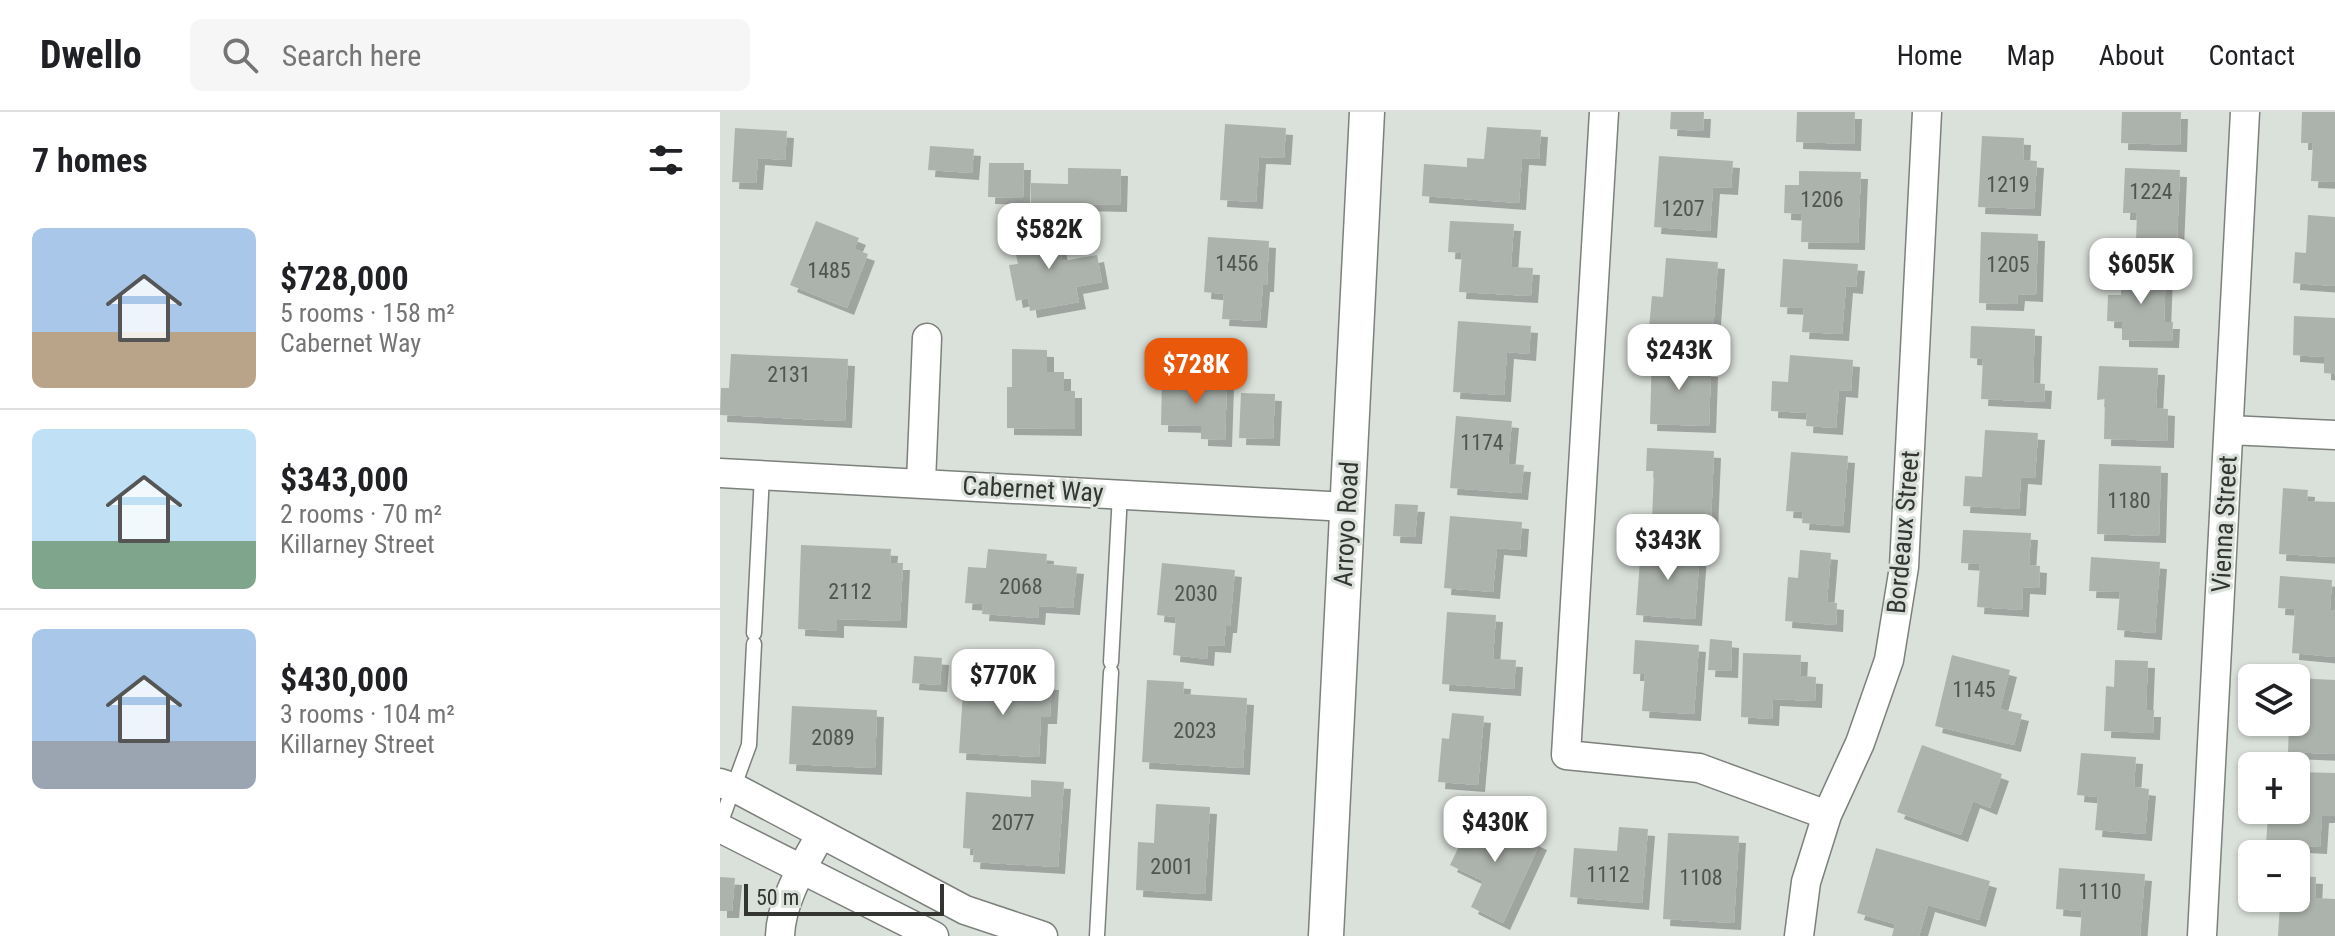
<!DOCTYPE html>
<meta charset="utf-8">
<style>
:root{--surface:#fff;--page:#f6f6f6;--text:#202124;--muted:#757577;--line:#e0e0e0;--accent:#ea580c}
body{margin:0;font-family:"Roboto Condensed",sans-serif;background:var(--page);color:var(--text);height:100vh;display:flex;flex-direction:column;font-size:30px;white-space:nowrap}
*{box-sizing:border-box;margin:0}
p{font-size:26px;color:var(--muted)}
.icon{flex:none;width:44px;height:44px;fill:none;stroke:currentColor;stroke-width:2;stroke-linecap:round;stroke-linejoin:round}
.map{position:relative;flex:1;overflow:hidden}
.side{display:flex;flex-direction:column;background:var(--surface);width:720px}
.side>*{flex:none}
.buttons{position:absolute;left:1518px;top:552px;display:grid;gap:16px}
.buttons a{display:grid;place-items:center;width:72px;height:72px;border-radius:12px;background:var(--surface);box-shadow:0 2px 6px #0004;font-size:40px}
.scale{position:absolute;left:24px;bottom:20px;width:200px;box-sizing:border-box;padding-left:8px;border:4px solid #333533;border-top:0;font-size:22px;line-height:28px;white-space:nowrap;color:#333533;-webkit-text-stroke:6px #dae0da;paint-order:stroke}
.price{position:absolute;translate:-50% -68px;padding:0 18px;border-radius:16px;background:#fff;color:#222;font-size:26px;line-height:52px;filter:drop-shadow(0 2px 4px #0008)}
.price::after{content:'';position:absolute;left:50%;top:48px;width:24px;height:18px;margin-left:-12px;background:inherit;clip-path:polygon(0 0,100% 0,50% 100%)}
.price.on{background:var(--accent);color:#fff}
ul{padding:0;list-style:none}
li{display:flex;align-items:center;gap:24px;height:200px;padding:0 32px}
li+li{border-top:2px solid var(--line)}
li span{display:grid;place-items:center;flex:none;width:224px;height:160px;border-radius:12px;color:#555}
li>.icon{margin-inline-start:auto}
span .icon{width:96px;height:96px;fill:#fffc;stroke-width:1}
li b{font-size:34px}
h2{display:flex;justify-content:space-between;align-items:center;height:96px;padding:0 32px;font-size:34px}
header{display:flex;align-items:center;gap:48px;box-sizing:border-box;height:112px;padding:0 40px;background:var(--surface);border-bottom:2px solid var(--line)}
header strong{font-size:38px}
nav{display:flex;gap:44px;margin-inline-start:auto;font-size:28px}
.search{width:560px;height:72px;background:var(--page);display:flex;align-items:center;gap:20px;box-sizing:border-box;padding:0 28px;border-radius:12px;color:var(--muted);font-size:30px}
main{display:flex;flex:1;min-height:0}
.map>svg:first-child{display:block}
.building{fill:#acb2ac;filter:url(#shadow)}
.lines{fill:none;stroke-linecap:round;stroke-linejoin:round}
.service-casing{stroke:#7c817c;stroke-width:17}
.minor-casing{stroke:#7c817c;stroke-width:31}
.tertiary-casing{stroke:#7c817c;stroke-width:37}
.service{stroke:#fff;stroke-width:14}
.minor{stroke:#fff;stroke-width:28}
.tertiary{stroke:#fff;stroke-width:34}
.labels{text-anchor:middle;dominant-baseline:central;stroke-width:6;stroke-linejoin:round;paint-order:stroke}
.number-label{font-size:22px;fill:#515451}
.street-label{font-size:26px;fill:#333533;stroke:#dae0da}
</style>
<header>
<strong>Dwello</strong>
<div class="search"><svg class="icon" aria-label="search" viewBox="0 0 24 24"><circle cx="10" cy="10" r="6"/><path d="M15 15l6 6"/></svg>Search here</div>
<nav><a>Home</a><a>Map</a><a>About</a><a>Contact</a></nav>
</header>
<main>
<section class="side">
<h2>7 homes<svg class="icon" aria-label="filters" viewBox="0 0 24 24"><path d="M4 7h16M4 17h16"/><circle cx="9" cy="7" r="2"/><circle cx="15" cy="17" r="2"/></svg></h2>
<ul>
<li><span style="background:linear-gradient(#a9c7e8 65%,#b9a48a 0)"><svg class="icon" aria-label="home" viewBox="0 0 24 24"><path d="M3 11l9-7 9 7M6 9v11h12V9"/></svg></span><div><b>$728,000</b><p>5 rooms · 158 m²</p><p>Cabernet Way</p></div></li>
<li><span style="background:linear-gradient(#bfe0f5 70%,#7fa58c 0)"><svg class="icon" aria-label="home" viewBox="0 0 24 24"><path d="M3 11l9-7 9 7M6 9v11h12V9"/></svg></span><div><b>$343,000</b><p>2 rooms · 70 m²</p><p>Killarney Street</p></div></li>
<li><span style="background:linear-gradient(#a9c7e8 70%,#9aa5b1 0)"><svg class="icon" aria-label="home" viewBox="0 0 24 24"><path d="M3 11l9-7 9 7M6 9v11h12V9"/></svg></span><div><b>$430,000</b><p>3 rooms · 104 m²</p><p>Killarney Street</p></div></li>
</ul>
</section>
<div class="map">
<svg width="1615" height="824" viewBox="0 0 1615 824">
<defs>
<filter id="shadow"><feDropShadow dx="7" dy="7" stdDeviation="0" flood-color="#0004"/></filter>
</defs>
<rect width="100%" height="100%" fill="#dae0da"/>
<path class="building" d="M 951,0 L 984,0 L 983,19 L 950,17 Z
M 1077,0 L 1135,0 L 1134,32 L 1076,30 Z
M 1402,0 L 1461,0 L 1460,33 L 1401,31 Z
M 1582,0 L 1615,0 L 1615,70 L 1591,69 L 1593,31 L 1581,31 Z
M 505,12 L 566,16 L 564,46 L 539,45 L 536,90 L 500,88 Z
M 767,15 L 821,18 L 819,47 L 802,46 L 799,91 L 702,84 L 704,52 L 747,55 L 747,46 L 764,47 Z
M 15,16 L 67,19 L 65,48 L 38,46 L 36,71 L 12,70 Z
M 1262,24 L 1304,26 L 1303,48 L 1317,49 L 1314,97 L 1258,95 Z
M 210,34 L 254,37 L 252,61 L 208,58 Z
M 939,44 L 1013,49 L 1011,76 L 993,75 L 990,119 L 934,115 Z
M 269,51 L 304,51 L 303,86 L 268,85 Z
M 348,56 L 401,57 L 400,93 L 311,91 L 311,71 L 348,72 Z
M 1405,56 L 1460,58 L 1457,129 L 1416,128 L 1417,101 L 1403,101 Z
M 1079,59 L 1141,60 L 1138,131 L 1081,130 L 1082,102 L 1064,101 L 1065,73 L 1079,73 Z
M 1588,103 L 1615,105 L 1615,174 L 1573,171 L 1575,140 L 1586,141 Z
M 96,109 L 139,126 L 134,137 L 148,142 L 127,196 L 70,173 Z
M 730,109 L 794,112 L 791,155 L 813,156 L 811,184 L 739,180 L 742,141 L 728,140 Z
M 336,116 L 342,149 L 377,143 L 382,170 L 356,175 L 359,190 L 310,199 L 308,186 L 296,189 L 289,153 L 298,152 L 292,124 Z
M 1261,120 L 1318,122 L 1316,183 L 1298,182 L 1297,192 L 1259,191 Z
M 488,125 L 549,129 L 547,173 L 543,173 L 540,209 L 502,207 L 504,182 L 484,180 Z
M 946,146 L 998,150 L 993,220 L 929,216 L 932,184 L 943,185 Z
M 1063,147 L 1138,152 L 1136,175 L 1126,174 L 1122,222 L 1082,220 L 1084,196 L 1060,195 Z
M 1402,156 L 1446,158 L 1444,210 L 1453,210 L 1452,229 L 1402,228 L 1402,210 L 1387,209 L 1388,183 L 1401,183 Z
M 1574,204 L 1615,206 L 1615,262 L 1604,261 L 1604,245 L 1573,243 Z
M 738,209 L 811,214 L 809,242 L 787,240 L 784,283 L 733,280 Z
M 1251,214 L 1315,217 L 1313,271 L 1325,272 L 1324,290 L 1261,287 L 1263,247 L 1250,246 Z
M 292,237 L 327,238 L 327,260 L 344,260 L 344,279 L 355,279 L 355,317 L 287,316 L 287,275 L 292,275 Z
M 932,241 L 973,243 L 972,258 L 991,258 L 989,314 L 930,312 Z
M 11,242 L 128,247 L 125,309 L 0,303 L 1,276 L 9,276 Z
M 1070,243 L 1133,248 L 1131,279 L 1119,278 L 1116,316 L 1086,314 L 1087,301 L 1051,299 L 1052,269 L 1068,270 Z
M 1379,254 L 1438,256 L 1436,296 L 1448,297 L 1447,329 L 1384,327 L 1385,287 L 1377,288 Z
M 442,267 L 507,269 L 505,328 L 481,327 L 481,314 L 441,313 Z
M 521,281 L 555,282 L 553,327 L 519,326 Z
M 736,304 L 792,309 L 788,352 L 804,353 L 801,381 L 730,376 Z
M 1265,318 L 1318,321 L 1315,366 L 1301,365 L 1299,397 L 1243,394 L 1245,364 L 1262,365 Z
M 927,336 L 994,339 L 991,411 L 932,408 L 934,359 L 926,359 Z
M 1071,340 L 1128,344 L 1123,414 L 1082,411 L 1083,400 L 1066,399 Z
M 1379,352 L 1441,354 L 1439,424 L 1377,422 Z
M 1563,376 L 1588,378 L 1587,389 L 1615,390 L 1615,445 L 1559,442 Z
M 675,392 L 698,393 L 695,425 L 673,424 Z
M 730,404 L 802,410 L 800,438 L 777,436 L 773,480 L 724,476 Z
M 1243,418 L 1311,421 L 1309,453 L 1320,454 L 1319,476 L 1303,475 L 1302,498 L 1257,495 L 1260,452 L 1241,451 Z
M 81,433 L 171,437 L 170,451 L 183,451 L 180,509 L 117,507 L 117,519 L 78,517 Z
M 921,434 L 980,438 L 975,507 L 916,503 Z
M 268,437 L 327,442 L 326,452 L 357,455 L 353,496 L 319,494 L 318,506 L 262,502 L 263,492 L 245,491 L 248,455 L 266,456 Z
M 1080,438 L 1111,441 L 1107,490 L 1117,491 L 1116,513 L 1065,509 L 1068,465 L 1078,466 Z
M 1371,445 L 1440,450 L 1435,521 L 1397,518 L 1400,480 L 1369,479 Z
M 442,451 L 515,458 L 510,514 L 506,514 L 504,534 L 488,533 L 487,547 L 453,543 L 456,505 L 437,503 Z
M 1560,464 L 1612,468 L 1610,498 L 1615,498 L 1615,545 L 1572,541 L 1575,497 L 1558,496 Z
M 727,500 L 776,503 L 773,547 L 796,548 L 794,577 L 722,572 Z
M 990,527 L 1012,529 L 1011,559 L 988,558 Z
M 915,528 L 979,533 L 974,602 L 922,599 L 925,562 L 913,562 Z
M 1023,541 L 1081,543 L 1080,564 L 1096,565 L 1095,589 L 1053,587 L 1052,607 L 1021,605 Z
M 1232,543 L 1290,558 L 1280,597 L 1302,602 L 1294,633 L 1215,614 Z
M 194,544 L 222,546 L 220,573 L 192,571 Z
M 1395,548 L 1428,549 L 1426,598 L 1434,598 L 1433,621 L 1384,619 L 1386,574 L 1394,575 Z
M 244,565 L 332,571 L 330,605 L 321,605 L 319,645 L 239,641 Z
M 1576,566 L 1615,568 L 1615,642 L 1568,640 L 1569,610 L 1576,610 Z
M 427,568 L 464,570 L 463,582 L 527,586 L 523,656 L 422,650 Z
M 72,594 L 157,598 L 155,656 L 69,652 Z
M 732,601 L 764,604 L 758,673 L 718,670 L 722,626 L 729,627 Z
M 1202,633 L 1282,662 L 1270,696 L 1253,689 L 1241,723 L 1177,700 Z
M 1361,641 L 1416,645 L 1414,675 L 1429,677 L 1425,722 L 1375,718 L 1378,685 L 1357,683 Z
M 1576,660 L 1615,661 L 1615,704 L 1602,704 L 1600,735 L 1546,732 L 1548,704 L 1565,705 L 1565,698 L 1576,698 Z
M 311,668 L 344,670 L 338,755 L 253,750 L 254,737 L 243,736 L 246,680 L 311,685 Z
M 436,692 L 490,695 L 485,782 L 416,778 L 418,730 L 434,731 Z
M 755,701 L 820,731 L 783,811 L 751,795 L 763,769 L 730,753 Z
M 899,715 L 928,717 L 922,791 L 850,785 L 854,736 L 897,739 Z
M 948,721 L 1019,724 L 1014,811 L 943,807 Z
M 1156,736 L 1270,769 L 1259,808 L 1208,793 L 1199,824 L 1172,824 L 1175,812 L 1137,801 Z
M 1339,756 L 1425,762 L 1420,824 L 1360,824 L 1362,799 L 1336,797 Z
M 1576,764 L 1596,765 L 1595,786 L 1615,787 L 1615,824 L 1558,824 L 1560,792 L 1543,791 L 1543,786 L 1576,786 Z
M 0,765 L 15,766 L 12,799 L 0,799 Z"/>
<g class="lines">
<g class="service-casing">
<path id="service" d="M 34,521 L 42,363
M 391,550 L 400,382
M 0,712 L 29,633 L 34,532
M 377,824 L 391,560"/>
</g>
<g class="minor-casing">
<path id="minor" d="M 884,0 L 846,643 L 979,656 L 1107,703
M 1509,318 L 1615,323
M 0,361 L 627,395
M 201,370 L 207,226
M 0,671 L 15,676 L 245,798 L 323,824
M 0,716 L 214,824
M 60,824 C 61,788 84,753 101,722
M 1079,824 L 1086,770 L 1107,703 L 1140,631 L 1169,548 L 1184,455 L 1207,0
M 1482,824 L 1525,0"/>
</g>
<g class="tertiary-casing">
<path id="tertiary" d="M 606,824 L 647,0"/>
</g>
<use href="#service" class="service"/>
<use href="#minor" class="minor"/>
<use href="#tertiary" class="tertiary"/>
</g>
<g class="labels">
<g class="number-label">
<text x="1288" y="72">1219</text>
<text x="1431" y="79">1224</text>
<text x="1102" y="87">1206</text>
<text x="963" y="96">1207</text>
<text x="517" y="151">1456</text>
<text x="1288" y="152">1205</text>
<text x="109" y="158">1485</text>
<text x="69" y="262">2131</text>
<text x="762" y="330">1174</text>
<text x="1409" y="388">1180</text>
<text x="301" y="474">2068</text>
<text x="130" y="479">2112</text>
<text x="476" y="481">2030</text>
<text x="1254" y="577">1145</text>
<text x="475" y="618">2023</text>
<text x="113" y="625">2089</text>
<text x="293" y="710">2077</text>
<text x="452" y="754">2001</text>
<text x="888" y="762">1112</text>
<text x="981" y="765">1108</text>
<text x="1380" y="779">1110</text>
</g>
<g class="street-label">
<text transform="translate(313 377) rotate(3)">Cabernet Way</text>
<text transform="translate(626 412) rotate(-87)">Arroyo Road</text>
<text transform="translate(1504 412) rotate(-87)">Vienna Street</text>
<text transform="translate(1183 420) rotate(-85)">Bordeaux Street</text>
</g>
</g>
</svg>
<div class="buttons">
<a><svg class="icon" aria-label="layers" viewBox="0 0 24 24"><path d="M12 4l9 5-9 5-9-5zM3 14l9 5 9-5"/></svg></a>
<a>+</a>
<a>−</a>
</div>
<div class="scale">50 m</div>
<b class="price" style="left:329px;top:159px">$582K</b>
<b class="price" style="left:1421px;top:194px">$605K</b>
<b class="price" style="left:959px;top:280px">$243K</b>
<b class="price on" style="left:476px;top:294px">$728K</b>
<b class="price" style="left:948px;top:470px">$343K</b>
<b class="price" style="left:283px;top:605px">$770K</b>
<b class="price" style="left:775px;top:752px">$430K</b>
</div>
</main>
